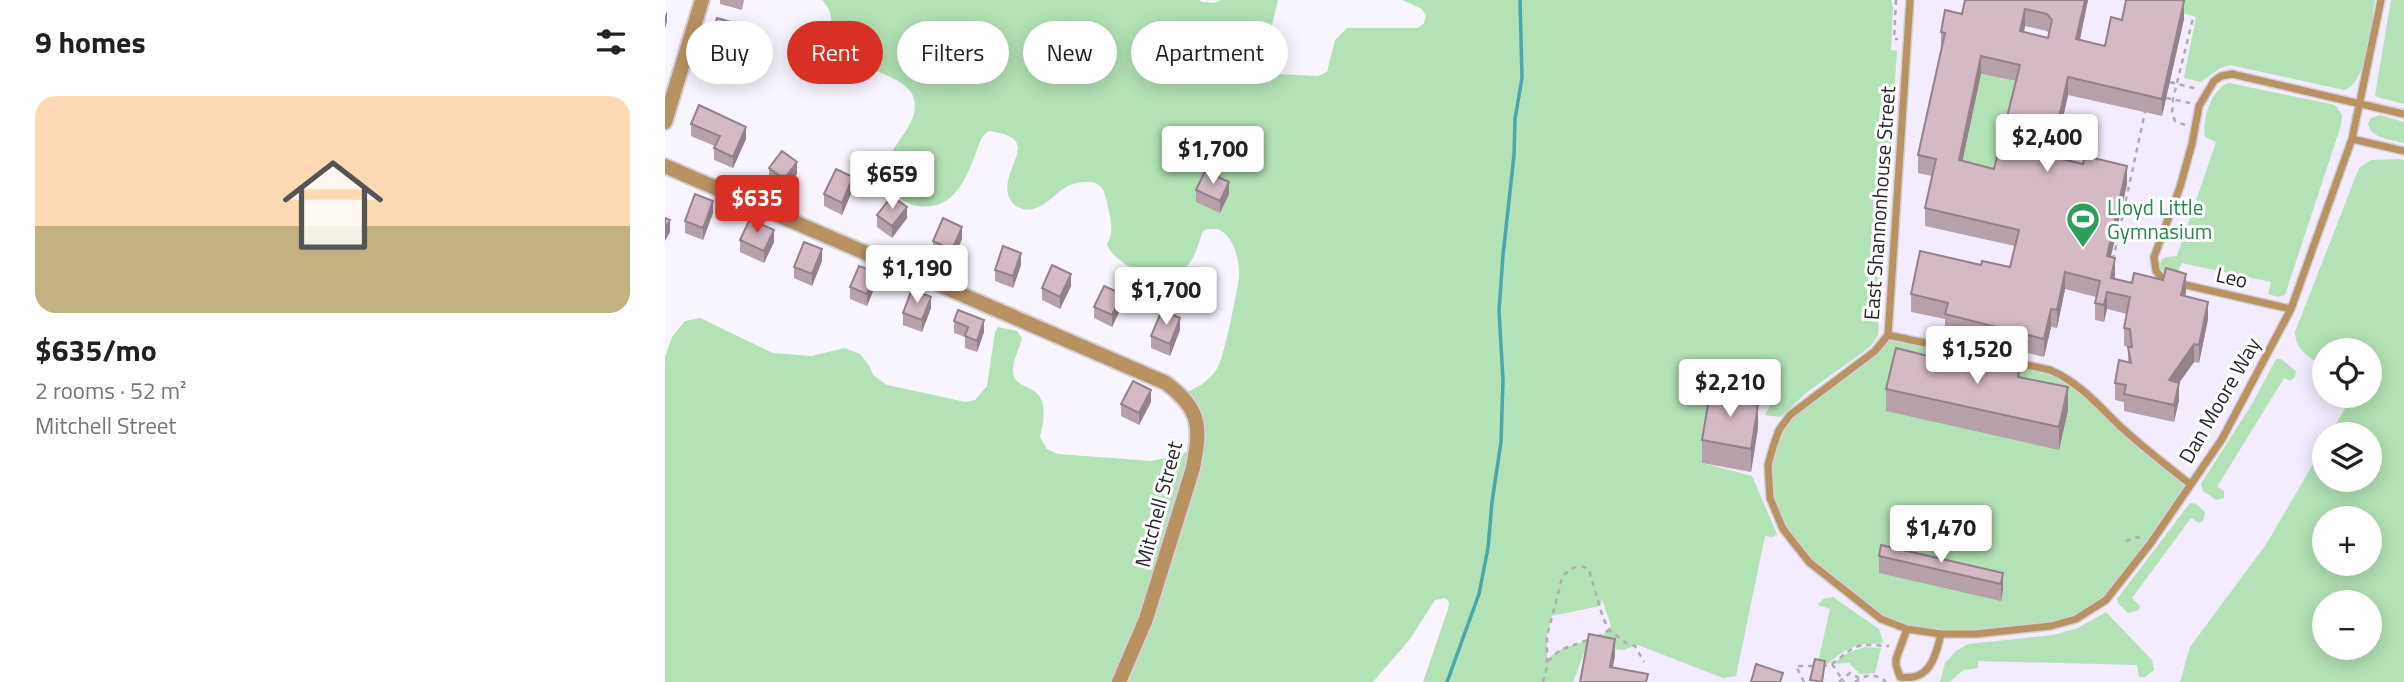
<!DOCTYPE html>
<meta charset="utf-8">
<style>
:root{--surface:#fff;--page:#f2f2f2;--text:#202124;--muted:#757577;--accent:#d93025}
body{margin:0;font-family:"Titillium Web",sans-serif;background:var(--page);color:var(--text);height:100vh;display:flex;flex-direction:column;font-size:26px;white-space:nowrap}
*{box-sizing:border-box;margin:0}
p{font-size:23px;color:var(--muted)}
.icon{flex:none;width:38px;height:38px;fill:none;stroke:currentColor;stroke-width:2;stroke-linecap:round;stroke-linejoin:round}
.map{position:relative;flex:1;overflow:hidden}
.side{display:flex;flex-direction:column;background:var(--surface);width:665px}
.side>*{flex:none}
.guide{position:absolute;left:21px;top:21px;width:665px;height:63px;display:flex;gap:14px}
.fabs{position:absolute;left:1647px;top:338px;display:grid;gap:14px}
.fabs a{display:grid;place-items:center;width:70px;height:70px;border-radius:50%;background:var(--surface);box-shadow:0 4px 18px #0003;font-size:35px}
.price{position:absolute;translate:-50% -60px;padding:0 16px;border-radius:7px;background:#fff;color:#222;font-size:23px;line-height:46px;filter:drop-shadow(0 2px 4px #0008)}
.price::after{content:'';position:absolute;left:50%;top:42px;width:21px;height:16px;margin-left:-10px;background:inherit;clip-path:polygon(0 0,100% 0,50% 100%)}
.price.selected{background:var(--accent);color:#fff}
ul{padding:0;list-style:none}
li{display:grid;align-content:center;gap:14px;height:371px;padding:0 35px}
li span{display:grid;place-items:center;height:217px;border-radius:21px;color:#555}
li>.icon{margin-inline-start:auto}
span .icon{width:126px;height:126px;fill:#fffc;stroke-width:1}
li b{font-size:30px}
h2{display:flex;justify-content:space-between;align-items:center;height:84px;padding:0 35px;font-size:30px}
.pill{padding:0 24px;border-radius:32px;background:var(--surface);box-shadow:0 4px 18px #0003;font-size:24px;line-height:63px}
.pill.selected{background:var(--accent);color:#fff}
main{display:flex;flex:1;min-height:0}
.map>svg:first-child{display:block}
.built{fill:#f2ecfe}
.green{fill:#b2e2b5;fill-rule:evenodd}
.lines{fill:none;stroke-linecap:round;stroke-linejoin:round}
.stream{stroke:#48a6ad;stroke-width:3.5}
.service-casing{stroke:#d3d0d9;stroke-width:10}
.minor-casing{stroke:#d3d0d9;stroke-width:18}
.path{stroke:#afacb5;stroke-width:2.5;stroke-dasharray:5 5;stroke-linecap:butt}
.service{stroke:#b99262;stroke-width:7}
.minor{stroke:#b99262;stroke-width:14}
.wall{fill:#b6a0a9;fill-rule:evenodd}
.shaded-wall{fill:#94828a}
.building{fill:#d4bac5;stroke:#94828a;stroke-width:2;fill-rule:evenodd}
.labels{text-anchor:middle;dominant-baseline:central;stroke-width:6;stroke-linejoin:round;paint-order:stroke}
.street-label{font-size:21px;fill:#28252e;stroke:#fff}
.leisure-label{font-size:21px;fill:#27864d;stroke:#fff;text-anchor:start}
</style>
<main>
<section class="side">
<h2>9 homes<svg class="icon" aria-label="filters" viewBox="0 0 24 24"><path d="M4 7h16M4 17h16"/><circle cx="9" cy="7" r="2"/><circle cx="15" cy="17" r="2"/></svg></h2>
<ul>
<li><span style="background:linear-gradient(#ffd9b3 60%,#c2b280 0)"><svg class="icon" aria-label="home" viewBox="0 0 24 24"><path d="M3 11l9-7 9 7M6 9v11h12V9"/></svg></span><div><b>$635/mo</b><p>2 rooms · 52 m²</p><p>Mitchell Street</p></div></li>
</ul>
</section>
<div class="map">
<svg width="1739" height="682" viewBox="0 0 1739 682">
<rect width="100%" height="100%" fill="#f8f5ff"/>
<path class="built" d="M 903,0 L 1739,0 L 1739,188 L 1635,349 L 1659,368 L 1659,396 L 1681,396 L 1684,403 L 1665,434 L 1659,434 L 1659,445 L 1602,543 L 1526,647 L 1515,682 L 829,682 L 882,655 L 882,636 L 887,616 L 935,606 Z"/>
<path class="green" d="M 157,0 L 534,0 L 537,2 L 549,3 L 556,0 L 613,0 L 599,60 L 603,69 L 613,74 L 653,76 L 662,72 L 670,40 L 682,28 L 753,28 L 759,23 L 761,16 L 757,9 L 737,0 L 1226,0 L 1228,8 L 1226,50 L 1232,51 L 1213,335 L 1208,343 L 1201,350 L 1141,393 L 1116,417 L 1100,415 L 1106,404 L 1104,401 L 1088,399 L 1085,416 L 1037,463 L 1087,476 L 1112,534 L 1108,537 L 1100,536 L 1071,676 L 1058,678 L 973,645 L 958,650 L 931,646 L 924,647 L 919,653 L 908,682 L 758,682 L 783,609 L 784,602 L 780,598 L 770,600 L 745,639 L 708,682 L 0,682 L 0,357 L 7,337 L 20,321 L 35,318 L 108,353 L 146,356 L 180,348 L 195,354 L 205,367 L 208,375 L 222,385 L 301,402 L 310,400 L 322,386 L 330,332 L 333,327 L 352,331 L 357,338 C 355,348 348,359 348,369 C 347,389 369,384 376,399 C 381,411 378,425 375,437 L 382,449 L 393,454 L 486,461 L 506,457 L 534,448 L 520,393 C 534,386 545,381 553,367 C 559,357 573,289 574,276 C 575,256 564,219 538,231 C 533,244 530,262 517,270 C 510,274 493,277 485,276 C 472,273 444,256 442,244 C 448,234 447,223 444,212 C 441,198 440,180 421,182 C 416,182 410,183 405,185 C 390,192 377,213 358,209 C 352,207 348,205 345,199 C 330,170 384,138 323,131 L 317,137 C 309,156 303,179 289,194 C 267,218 223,206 222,171 C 221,144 261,122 247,94 C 239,77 195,66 177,59 C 152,40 179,23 157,0 ZM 937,599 L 946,626 C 937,642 910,642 895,650 C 889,653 885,657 882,661 L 882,636 L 887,616 L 935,606 Z
M 1503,0 L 1710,0 C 1706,22 1703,84 1679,90 L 1565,65 L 1555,68 L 1536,82 L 1519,78 L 1531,17 L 1517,13 Z
M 1726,0 L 1739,0 L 1739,104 L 1712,97 L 1710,95 Z
M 1316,74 L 1355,82 L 1329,186 L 1294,178 Z
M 1564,83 L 1670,105 L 1677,115 L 1676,125 L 1620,295 L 1613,297 L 1603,294 L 1606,282 L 1517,263 L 1511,275 L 1499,272 L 1495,268 L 1496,260 L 1502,257 L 1512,256 L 1551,142 L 1540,137 C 1537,121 1546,88 1564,83 Z
M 1715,115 L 1739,122 L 1739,143 C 1725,139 1705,139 1703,123 L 1706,118 Z
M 1734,159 L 1739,160 L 1739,682 L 1515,682 L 1525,647 L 1602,543 L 1659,445 L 1659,480 L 1704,480 L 1704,434 L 1665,434 L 1683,403 L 1681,396 L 1704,396 L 1704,350 L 1659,350 L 1659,368 C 1646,358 1630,350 1630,332 L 1694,168 L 1706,160 ZM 1659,518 L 1704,518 L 1704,564 L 1659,564 ZM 1659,602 L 1704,602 L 1704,648 L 1659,648 Z
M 1223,335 L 1399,376 L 1525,484 L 1441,600 L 1411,619 L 1386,626 L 1276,634 L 1216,619 L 1144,562 L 1118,529 L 1105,498 L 1103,465 L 1108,447 L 1125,415 L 1210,351 Z
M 1611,359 L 1616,359 L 1631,371 L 1630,377 L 1625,381 L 1619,378 L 1552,487 L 1559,491 L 1559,498 L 1551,500 L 1538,491 L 1536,484 L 1587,404 Z
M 1525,503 L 1531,504 L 1540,512 L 1538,521 L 1534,523 L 1526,518 L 1467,598 L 1475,606 L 1474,610 L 1463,613 L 1453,603 L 1452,599 Z
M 1168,597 L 1214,629 L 1218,641 L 1215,644 C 1192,642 1180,649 1162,664 L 1153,662 L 1165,609 L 1153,605 L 1158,599 Z
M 1441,612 L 1487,660 L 1489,670 L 1480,677 L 1474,677 L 1472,665 L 1313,661 L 1313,668 L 1298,670 L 1285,682 L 1275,682 L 1280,663 L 1291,651 L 1303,644 L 1388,635 L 1413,628 Z
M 1200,647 L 1216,648 L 1210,673 L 1195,674 L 1184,663 L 1168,664 L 1182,653 Z"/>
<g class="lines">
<path class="stream" d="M 782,682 L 814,594 L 823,548 L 827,502 L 836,442 L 838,380 L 834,311 L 838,255 L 849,155 L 850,119 L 857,78 L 855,0"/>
<g class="service-casing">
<path id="service" d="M 1245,0 L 1223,335 L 1210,351 L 1125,415 L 1114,430 L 1108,447 L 1103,465 L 1105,498 L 1118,529 L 1144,562 L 1216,619 L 1242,629 L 1276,634 L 1311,634 L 1386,626 L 1411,619 L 1441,600 L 1485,544 L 1557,439 L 1626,309 L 1687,139 L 1716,0
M 1687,139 L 1739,151
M 1626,309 L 1512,283 L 1496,277 L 1491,271 L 1489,257 L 1515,187 L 1527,144 L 1534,106 L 1549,81 L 1556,76 L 1567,74 L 1739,114
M 1223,335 L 1385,370 C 1414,382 1434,406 1457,428 C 1479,448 1502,466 1525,484
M 1242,629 L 1231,659 L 1231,665 L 1235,677 C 1266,682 1271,654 1276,634"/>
</g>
<g class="minor-casing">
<path id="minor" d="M 0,122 L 37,0
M 0,166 L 501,383 C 536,410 536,426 528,468 L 481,619 L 454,682"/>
</g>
<path class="path" d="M 1231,0 L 1229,39 L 1233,39
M 1505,82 L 1532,89
M 1501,98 L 1525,103
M 1520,125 L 1510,121 L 1507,113 L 1508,99 L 1528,18
M 1448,260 L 1480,112
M 1461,541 L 1472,537 L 1477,539
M 932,637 L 944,630
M 883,661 L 895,650 L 925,639
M 1167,664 L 1179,682
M 1157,666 C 1171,666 1178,652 1191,647 C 1201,643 1214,646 1224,646
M 878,682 L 882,667 L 882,636 L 897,578 C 903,569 914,562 924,570 L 938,618 L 944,630 L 961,643 L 970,646 L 979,662
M 1139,682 L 1131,666 L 1150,666
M 1174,682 L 1185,673 L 1194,678
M 1190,682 C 1200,674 1211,673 1221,682"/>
<use href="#service" class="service"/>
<use href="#minor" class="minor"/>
</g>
<path class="wall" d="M 55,0 L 79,0 L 77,10 L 55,4 Z
M 1423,0 L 1415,40 L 1440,46 L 1457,20 L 1519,19 L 1497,116 L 1403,95 L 1393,140 L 1387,138 L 1383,156 L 1462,184 L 1446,257 L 1450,275 L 1449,279 L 1521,291 L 1520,296 L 1543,319 L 1534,363 L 1529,362 L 1514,383 L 1514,400 L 1509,422 L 1459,411 L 1459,402 L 1450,400 L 1450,383 L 1463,362 L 1463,347 L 1465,347 L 1459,346 L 1459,328 L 1462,314 L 1442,309 L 1439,322 L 1430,320 L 1430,303 L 1431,297 L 1400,289 L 1392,328 L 1386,327 L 1379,357 L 1280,332 L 1280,319 L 1246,312 L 1246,294 L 1316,265 L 1345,267 L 1350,246 L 1260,226 L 1260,208 L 1267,176 L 1253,173 L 1253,155 L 1277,50 L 1276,50 L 1276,32 L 1297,14 ZM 1360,26 L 1382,31 L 1384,34 L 1383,38 L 1359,32 ZM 1316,74 L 1351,81 L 1329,169 L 1297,161 Z
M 47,36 L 80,38 L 74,56 L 47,48 Z
M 26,124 L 81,139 L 68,168 L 49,160 L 49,148 L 50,146 L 26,136 Z
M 104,168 L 132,174 L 119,191 L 104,180 Z
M 188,189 L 177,215 L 159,206 L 159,194 Z
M 531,190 L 564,194 L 555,213 L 531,202 Z
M 48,213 L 38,240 L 20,233 L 20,221 Z
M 212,215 L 242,218 L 227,238 L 212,227 Z
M 297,239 L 287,262 L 268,253 L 268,241 Z
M 75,240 L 109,242 L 99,263 L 75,252 Z
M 157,261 L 147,286 L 129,278 L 129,267 Z
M 356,265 L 348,288 L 330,281 L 330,270 Z
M 211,284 L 202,306 L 185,299 L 185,287 Z
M 406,286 L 395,309 L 377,300 L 377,288 Z
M 457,306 L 447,327 L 429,318 L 429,307 Z
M 266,308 L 257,332 L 238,325 L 238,313 Z
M 289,321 L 319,332 L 312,352 L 300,348 L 300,337 L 289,333 Z
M 515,330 L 505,356 L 486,348 L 486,336 Z
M 1283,361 L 1336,367 L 1354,377 L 1403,410 L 1394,450 L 1221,411 L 1221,389 Z
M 486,402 L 474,425 L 456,416 L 456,404 Z
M 1080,403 L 1093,428 L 1086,472 L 1037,463 L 1037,440 Z
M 1214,556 L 1338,573 L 1338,590 L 1336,601 L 1214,573 Z"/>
<path class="shaded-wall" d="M 1420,0 L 1423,0 L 1411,57 L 1411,39 Z
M 1519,1 L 1519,19 L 1497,116 L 1497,99 Z
M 1360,9 L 1360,26 L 1355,49 L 1355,31 Z
M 2,11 L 2,22 L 0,28 L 0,16 Z
M 80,26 L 80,38 L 74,56 L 74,44 Z
M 1316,56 L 1316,74 L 1294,178 L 1294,160 Z
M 1403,77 L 1403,95 L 1393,140 L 1393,122 Z
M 1387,121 L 1387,138 L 1380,173 L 1380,155 Z
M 81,127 L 81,139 L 68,168 L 68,157 Z
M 132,162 L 132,174 L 119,191 L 119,179 Z
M 1462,166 L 1462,184 L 1442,273 L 1442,256 Z
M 188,177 L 188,189 L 177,215 L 177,203 Z
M 564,182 L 564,194 L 555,213 L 555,201 Z
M 48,201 L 48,213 L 38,240 L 38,228 Z
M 242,207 L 242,218 L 227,238 L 227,226 Z
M 5,220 L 5,232 L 0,241 L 0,229 Z
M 297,227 L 297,239 L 287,262 L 287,250 Z
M 109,230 L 109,242 L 99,263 L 99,251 Z
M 157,249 L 157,261 L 147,286 L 147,274 Z
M 356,253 L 356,265 L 348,288 L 348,276 Z
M 1450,258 L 1450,275 L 1446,295 L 1446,278 Z
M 211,272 L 211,284 L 202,306 L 202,294 Z
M 1400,272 L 1400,289 L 1392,328 L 1392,310 Z
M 406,274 L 406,286 L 395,309 L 395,297 Z
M 1521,274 L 1521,291 L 1516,313 L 1516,295 Z
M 1442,292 L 1442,309 L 1439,322 L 1439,305 Z
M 457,294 L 457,306 L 447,327 L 447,315 Z
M 266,297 L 266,308 L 257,332 L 257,320 Z
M 1543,302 L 1543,319 L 1534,363 L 1534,345 Z
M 1386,309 L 1386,327 L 1379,357 L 1379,339 Z
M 515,318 L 515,330 L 505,356 L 505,344 Z
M 319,320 L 319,332 L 312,352 L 312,341 Z
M 1529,344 L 1529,362 L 1514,383 L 1514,400 L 1509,422 L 1509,405 L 1504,380 Z
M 1403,387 L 1403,410 L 1394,450 L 1394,427 Z
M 486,390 L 486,402 L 474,425 L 474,413 Z
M 1093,405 L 1093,428 L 1086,472 L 1086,449 Z
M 1338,573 L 1338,590 L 1336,601 L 1336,584 Z
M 950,639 L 950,656 L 945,682 L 945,667 Z"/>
<path class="building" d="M 1300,0 L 1420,0 L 1411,39 L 1440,46 L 1446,17 L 1457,20 L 1461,0 L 1516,0 L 1519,1 L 1497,99 L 1403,77 L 1393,122 L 1387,121 L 1380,155 L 1418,164 L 1420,156 L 1462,166 L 1442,256 L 1450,258 L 1446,278 L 1467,283 L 1469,273 L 1498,280 L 1501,268 L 1521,274 L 1516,295 L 1543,302 L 1534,345 L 1529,344 L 1504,380 L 1514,383 L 1509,405 L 1459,394 L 1461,385 L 1450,383 L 1454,360 L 1466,363 L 1463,347 L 1467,347 L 1465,329 L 1459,328 L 1465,297 L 1442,292 L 1439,305 L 1430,303 L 1435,281 L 1400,272 L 1392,310 L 1386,309 L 1379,339 L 1280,314 L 1283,303 L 1246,294 L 1255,251 L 1316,265 L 1317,261 L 1345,267 L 1354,230 L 1260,208 L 1271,159 L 1253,155 L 1280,33 L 1276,32 L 1280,10 L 1297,14 ZM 1360,9 L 1382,14 L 1387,20 L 1383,38 L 1355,31 ZM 1316,56 L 1355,65 L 1329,169 L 1294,160 Z
M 52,18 L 80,26 L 74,44 L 47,36 Z
M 34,105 L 81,127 L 68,157 L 49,148 L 55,136 L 26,124 Z
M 117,151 L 132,162 L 119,179 L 104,168 Z
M 171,169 L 188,177 L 177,203 L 159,194 Z
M 540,171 L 564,182 L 555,201 L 531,190 Z
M 30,194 L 48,201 L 38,228 L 20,221 Z
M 227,196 L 242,207 L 227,226 L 212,215 Z
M 0,218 L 5,220 L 0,229 Z
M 278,218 L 297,227 L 287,250 L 268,241 Z
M 85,219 L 109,230 L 99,251 L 75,240 Z
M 139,242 L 157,249 L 147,274 L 129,267 Z
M 338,246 L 356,253 L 348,276 L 330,270 Z
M 387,265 L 406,274 L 395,297 L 377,288 Z
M 194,266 L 211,272 L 202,294 L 185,287 Z
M 439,286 L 457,294 L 447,315 L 429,307 Z
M 247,289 L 266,297 L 257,320 L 238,313 Z
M 293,310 L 319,320 L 312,341 L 300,336 L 303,327 L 289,321 Z
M 497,310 L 515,318 L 505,344 L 486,336 Z
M 1231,348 L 1283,361 L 1285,354 L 1336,364 L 1336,367 L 1354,371 L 1353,377 L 1403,387 L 1394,427 L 1221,389 Z
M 468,381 L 486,390 L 474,413 L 456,404 Z
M 1046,387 L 1080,392 L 1078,403 L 1093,405 L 1086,449 L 1037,440 Z
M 1216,545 L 1338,573 L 1336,584 L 1214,556 Z
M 924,634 L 950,639 L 945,667 L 983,674 L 981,682 L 915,682 Z
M 1150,659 L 1160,661 L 1157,682 L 1145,680 Z
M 1091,664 L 1118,673 L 1115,682 L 1086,682 Z"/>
<defs>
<g id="stadium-pin" transform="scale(1.75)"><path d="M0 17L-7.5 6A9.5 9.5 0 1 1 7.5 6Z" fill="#2e9e5b" stroke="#fff"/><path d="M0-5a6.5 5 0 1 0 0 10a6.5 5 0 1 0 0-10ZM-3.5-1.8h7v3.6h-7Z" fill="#fff"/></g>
</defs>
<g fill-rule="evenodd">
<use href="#stadium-pin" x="1418" y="219"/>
</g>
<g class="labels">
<g class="street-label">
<text transform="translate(1214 203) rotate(-86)">East Shannonhouse Street</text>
<text transform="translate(1567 277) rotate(13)">Leo</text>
<text transform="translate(1554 400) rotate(-60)">Dan Moore Way</text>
<text transform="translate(493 504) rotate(-75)">Mitchell Street</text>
</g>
<g class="leisure-label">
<text x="1442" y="207">Lloyd Little<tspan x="1442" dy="24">Gymnasium</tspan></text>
</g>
</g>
</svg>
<div class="fabs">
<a><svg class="icon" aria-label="locate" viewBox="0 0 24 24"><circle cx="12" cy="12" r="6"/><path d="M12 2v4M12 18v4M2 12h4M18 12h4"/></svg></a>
<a><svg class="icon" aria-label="layers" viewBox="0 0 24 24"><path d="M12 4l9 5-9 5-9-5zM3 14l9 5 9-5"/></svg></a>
<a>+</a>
<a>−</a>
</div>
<b class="price" style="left:1382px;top:174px">$2,400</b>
<b class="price" style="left:548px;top:186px">$1,700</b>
<b class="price" style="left:227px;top:211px">$659</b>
<b class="price selected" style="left:92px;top:235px">$635</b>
<b class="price" style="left:252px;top:305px">$1,190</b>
<b class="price" style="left:501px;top:327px">$1,700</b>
<b class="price" style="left:1312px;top:386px">$1,520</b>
<b class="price" style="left:1065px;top:419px">$2,210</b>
<b class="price" style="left:1276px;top:565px">$1,470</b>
<div class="guide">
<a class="pill">Buy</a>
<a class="pill selected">Rent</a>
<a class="pill">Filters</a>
<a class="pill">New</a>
<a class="pill">Apartment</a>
</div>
</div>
</main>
